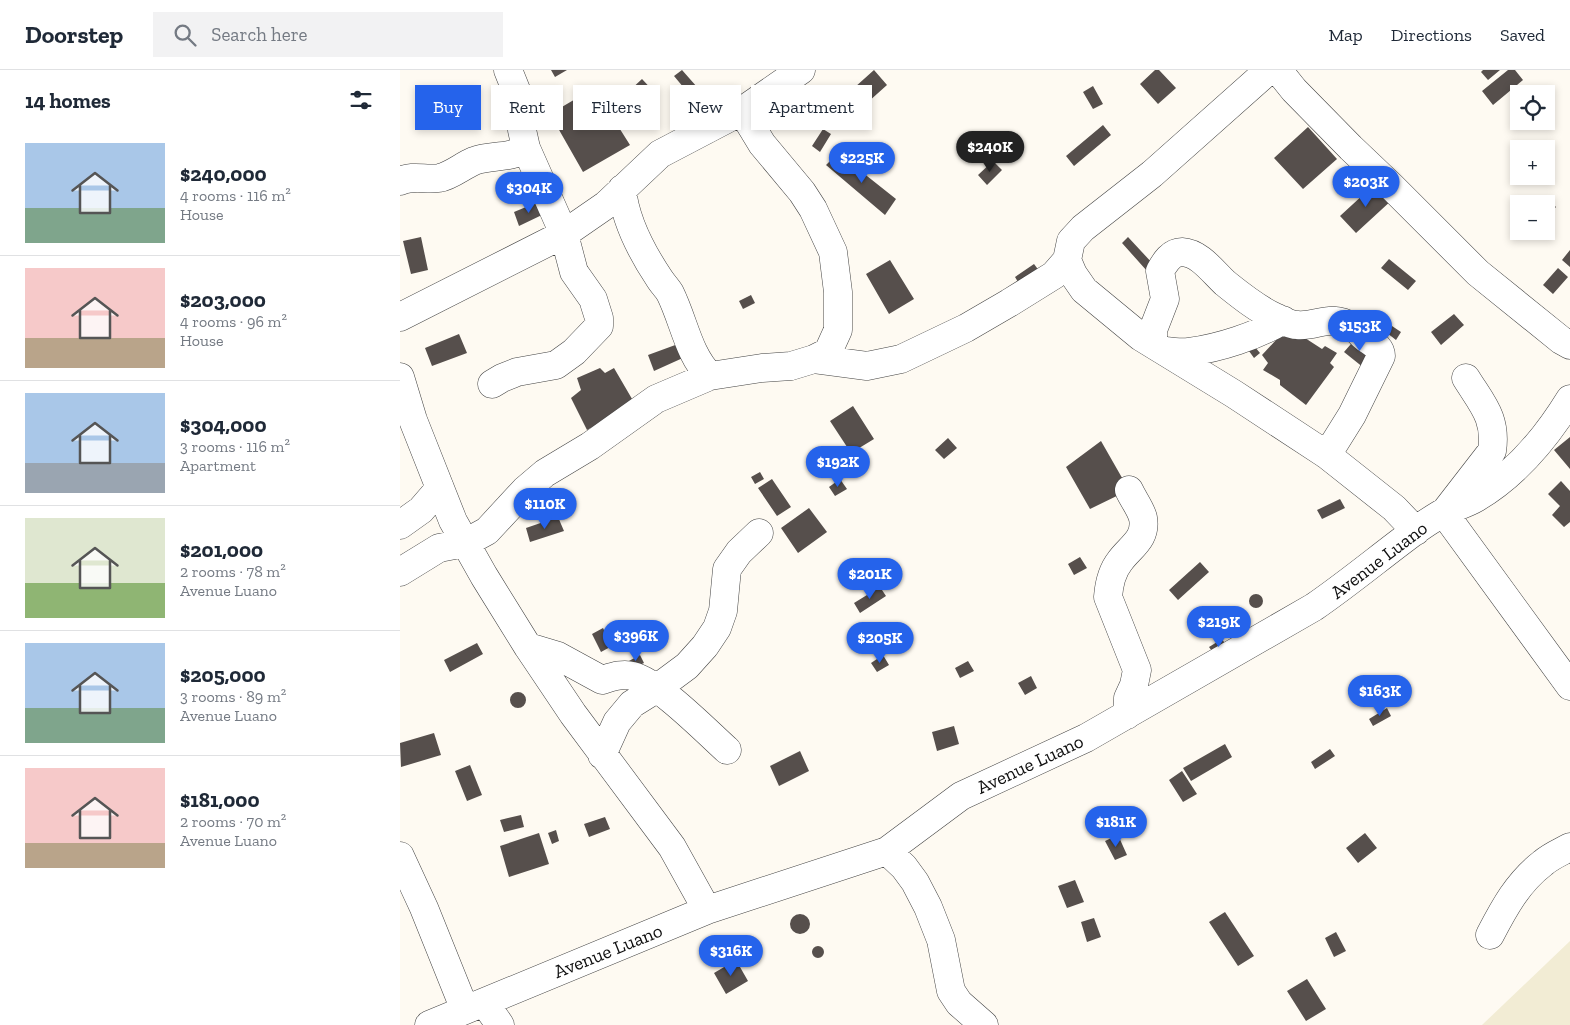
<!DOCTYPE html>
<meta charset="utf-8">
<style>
:root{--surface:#fff;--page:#f2f2f3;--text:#1f2937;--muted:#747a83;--line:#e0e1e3;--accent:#2563eb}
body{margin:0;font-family:"Zilla Slab",serif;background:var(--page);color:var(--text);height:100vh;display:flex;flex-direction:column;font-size:19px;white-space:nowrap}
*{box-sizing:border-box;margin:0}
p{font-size:16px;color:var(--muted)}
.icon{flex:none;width:28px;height:28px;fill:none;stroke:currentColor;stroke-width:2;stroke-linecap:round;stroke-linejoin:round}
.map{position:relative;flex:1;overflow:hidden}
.side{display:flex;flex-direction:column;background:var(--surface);width:400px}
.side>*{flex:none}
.guide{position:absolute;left:15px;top:15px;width:475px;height:45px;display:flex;gap:10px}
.controls{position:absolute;left:1110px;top:15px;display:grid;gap:10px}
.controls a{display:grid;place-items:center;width:45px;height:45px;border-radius:0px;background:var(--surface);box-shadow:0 2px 8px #0003;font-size:25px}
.price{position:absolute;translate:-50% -42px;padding:0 11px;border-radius:18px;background:var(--accent);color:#fff;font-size:16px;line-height:32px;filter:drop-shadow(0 1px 2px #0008)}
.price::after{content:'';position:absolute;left:50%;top:30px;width:15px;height:11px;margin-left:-8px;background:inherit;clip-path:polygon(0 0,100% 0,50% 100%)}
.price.active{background:#222;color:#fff}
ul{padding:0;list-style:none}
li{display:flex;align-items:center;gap:15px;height:125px;padding:0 25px}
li+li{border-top:1px solid var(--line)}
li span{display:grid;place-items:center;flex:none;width:140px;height:100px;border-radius:0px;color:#555}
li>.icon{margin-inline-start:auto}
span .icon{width:60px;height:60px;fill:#fffc;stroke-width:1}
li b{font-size:21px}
h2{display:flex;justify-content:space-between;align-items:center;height:60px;padding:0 25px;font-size:21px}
.pill{padding:0 18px;border-radius:0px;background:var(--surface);box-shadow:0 2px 8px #0003;font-size:18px;line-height:45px}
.pill.active{background:var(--accent);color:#fff}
header{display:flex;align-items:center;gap:30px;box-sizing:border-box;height:70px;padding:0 25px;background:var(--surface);border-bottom:1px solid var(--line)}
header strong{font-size:24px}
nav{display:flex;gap:28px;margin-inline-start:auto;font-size:18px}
.search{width:350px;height:45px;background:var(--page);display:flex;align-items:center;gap:12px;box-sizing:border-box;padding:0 18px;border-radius:0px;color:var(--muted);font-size:19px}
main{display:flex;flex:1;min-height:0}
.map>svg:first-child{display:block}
.farmland{fill:#f2ecd4}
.building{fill:#564f4c}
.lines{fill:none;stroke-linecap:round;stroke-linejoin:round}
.minor-casing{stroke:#424242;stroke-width:29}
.minor{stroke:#fff;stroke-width:28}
.labels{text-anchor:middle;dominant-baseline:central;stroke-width:5;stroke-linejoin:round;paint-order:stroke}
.street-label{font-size:19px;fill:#0f0f0f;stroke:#fff}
</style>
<header>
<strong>Doorstep</strong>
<div class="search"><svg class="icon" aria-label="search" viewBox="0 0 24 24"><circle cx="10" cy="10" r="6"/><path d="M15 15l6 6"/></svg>Search here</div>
<nav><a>Map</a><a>Directions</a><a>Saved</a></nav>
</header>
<main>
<section class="side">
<h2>14 homes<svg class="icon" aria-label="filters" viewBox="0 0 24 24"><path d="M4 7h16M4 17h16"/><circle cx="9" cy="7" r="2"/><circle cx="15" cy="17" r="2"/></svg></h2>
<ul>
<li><span style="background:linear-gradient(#a9c7e8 65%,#7fa58c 0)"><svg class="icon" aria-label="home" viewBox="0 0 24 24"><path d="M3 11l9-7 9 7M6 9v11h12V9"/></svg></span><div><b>$240,000</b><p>4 rooms · 116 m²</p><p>House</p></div></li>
<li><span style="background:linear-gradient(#f6c9c9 70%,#b9a48a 0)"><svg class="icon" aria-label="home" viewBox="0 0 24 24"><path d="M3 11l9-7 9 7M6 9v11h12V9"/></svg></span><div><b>$203,000</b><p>4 rooms · 96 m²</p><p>House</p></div></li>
<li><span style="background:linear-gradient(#a9c7e8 70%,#9aa5b1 0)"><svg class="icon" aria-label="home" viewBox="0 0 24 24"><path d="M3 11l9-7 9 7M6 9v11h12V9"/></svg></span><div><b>$304,000</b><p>3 rooms · 116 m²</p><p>Apartment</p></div></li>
<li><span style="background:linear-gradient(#dfe7d0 65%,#8fb573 0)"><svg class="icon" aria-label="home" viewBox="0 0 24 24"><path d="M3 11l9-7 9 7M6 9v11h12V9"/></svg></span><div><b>$201,000</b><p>2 rooms · 78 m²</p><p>Avenue Luano</p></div></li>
<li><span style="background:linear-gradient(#a9c7e8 65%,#7fa58c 0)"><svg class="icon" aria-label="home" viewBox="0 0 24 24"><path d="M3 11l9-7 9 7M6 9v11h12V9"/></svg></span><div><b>$205,000</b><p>3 rooms · 89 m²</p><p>Avenue Luano</p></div></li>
<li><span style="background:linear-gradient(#f6c9c9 75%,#b9a48a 0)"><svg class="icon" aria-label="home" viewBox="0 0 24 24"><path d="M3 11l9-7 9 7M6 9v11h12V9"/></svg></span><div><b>$181,000</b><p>2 rooms · 70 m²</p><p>Avenue Luano</p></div></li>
</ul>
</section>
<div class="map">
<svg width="1170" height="955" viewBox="0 0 1170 955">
<rect width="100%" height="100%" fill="#fefaf2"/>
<path class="farmland" d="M 1170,871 L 1170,955 L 1082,955 Z"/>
<path class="building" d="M 151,0 L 167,0 L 155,7 Z
M 282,0 L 297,17 L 289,24 L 274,6 Z
M 474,0 L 487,15 L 458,41 L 445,26 Z
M 755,0 L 759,0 L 776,18 L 758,34 L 740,14 Z
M 1083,0 L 1100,0 L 1088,10 L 1081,2 Z
M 1108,0 L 1115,0 L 1123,10 L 1093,35 L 1082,21 Z
M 242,9 L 257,25 L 242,39 L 227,23 Z
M 693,16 L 703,34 L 693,39 L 683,22 Z
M 194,18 L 230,75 L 183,102 L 150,44 Z
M 429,21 L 435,28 L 429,32 L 424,26 Z
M 703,55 L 711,65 L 674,96 L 666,86 Z
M 908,57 L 937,89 L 903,119 L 874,88 Z
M 423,59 L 431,64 L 420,82 L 412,76 Z
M 438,83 L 496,129 L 485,145 L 426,95 Z
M 593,91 L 602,100 L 587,115 L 578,105 Z
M 977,112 L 993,129 L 956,163 L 940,146 Z
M 1150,131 L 1156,137 L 1149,144 L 1146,141 L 1146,135 Z
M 138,132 L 144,144 L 119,156 L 114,142 Z
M 21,167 L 28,200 L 11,204 L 3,171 Z
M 728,167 L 754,195 L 747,201 L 722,173 Z
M 1170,180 L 1170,197 L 1162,190 Z
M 989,189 L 1016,211 L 1008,220 L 981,198 Z
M 490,190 L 514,229 L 489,244 L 466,204 Z
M 634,194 L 640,202 L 621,217 L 615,207 Z
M 1158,198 L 1168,207 L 1153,224 L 1143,215 Z
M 351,225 L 355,233 L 343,239 L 339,231 Z
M 1054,244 L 1064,255 L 1041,275 L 1031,262 Z
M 992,256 L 1001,262 L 996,270 L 987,263 Z
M 888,257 L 922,279 L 925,276 L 937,283 L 930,293 L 934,297 L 906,335 L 880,315 L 880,310 L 863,300 L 868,293 L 862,285 Z
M 59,264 L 67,283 L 32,296 L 25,278 Z
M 957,267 L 975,283 L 964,298 L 944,282 Z
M 278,274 L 285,287 L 254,301 L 248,285 Z
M 855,277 L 860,283 L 854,288 L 849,281 Z
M 200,298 L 205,303 L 214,298 L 235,334 L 187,360 L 171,328 L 181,320 L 177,308 Z
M 453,336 L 474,369 L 451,383 L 430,351 Z
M 1170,367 L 1170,399 L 1154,380 Z
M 548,368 L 557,378 L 544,389 L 535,380 Z
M 701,371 L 729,420 L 690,439 L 666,397 Z
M 360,402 L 364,409 L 355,414 L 351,407 Z
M 372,409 L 391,437 L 377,446 L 358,418 Z
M 440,409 L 447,419 L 435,426 L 429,417 Z
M 1161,411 L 1170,421 L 1170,452 L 1164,457 L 1152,445 L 1160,436 L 1148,424 Z
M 940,429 L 945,438 L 922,449 L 917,440 Z
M 409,438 L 427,462 L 398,483 L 381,458 Z
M 158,447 L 164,461 L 130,472 L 126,458 Z
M 680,487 L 687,498 L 674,505 L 668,494 Z
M 800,492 L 809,502 L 778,530 L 769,520 Z
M 480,517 L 486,526 L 460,543 L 454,533 Z
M849 531a7 7 0 1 1 14 0a7 7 0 1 1-14 0Z
M 203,558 L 212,576 L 201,582 L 192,564 Z
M 822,569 L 828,578 L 816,587 L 809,577 Z
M 77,573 L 83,584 L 50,602 L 44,590 Z
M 240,585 L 244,593 L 231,599 L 227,592 Z
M 483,585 L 489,595 L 477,602 L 471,593 Z
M 568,591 L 574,601 L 560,608 L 555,598 Z
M 631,606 L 637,618 L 625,625 L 618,613 Z
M110 630a8 8 0 1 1 16 0a8 8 0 1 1-16 0Z
M 987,638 L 991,646 L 973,656 L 969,649 Z
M 554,656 L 559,674 L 537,681 L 532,662 Z
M 34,663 L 41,685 L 1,697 L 0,673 Z
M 825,674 L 832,687 L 791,711 L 783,698 Z
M 930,679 L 935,686 L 915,699 L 911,692 Z
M 400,681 L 409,701 L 379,716 L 370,696 Z
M 70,695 L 82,725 L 67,731 L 55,701 Z
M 782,701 L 797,724 L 783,732 L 769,710 Z
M 121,745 L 124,757 L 104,762 L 100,750 Z
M 205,747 L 210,759 L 189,767 L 184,754 Z
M 156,760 L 159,771 L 152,774 L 148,763 Z
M 139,763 L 149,794 L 109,807 L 100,776 Z
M 965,763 L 977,778 L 958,793 L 946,778 Z
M 718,765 L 727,785 L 715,790 L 705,771 Z
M 675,810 L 684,832 L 667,838 L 658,816 Z
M 825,842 L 854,886 L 838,896 L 809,852 Z
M390 854a10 10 0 1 1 20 0a10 10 0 1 1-20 0Z
M 694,848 L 701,867 L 687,872 L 681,852 Z
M 936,862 L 946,881 L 934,887 L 925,868 Z
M412 882a6 6 0 1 1 12 0a6 6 0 1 1-12 0Z
M 336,890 L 348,911 L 326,924 L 314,903 Z
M 907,909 L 926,939 L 906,951 L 887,921 Z"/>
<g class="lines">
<g class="minor-casing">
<path id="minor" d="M 869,0 L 752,104 L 683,158 L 671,171 L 667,190 L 673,204 L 684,220 L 741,267 L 834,324 L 927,385 L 994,438 L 1016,461
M 878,0 L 894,20 L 951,78 L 991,116 L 1078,203 L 1161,270 L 1170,275
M 0,111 C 13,105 25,110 39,108 C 51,106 62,96 74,91 C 92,84 108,90 126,78
M 222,119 C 225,151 241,181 259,208 C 262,213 267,218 270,223 C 284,251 288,284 310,306
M 0,247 L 164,164 L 206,135 L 260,84 L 342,41 L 401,0
M 753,274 L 753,260 L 765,229 L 760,201 C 765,192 771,182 782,182 C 800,183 813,202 825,213 C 840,225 857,239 875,247 C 882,250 890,255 897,255 C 918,257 929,243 953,257 C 958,260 962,266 967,269 C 974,274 981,278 981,286 L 952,345 L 927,385
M 765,281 C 773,282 781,283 789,282 C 819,278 857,266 883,250
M 414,289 L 467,296 L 501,289 L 566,258 L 609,233 L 654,205 L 667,190
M 0,307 L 13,350 L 53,451 L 84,506 L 128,577 L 173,644 L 272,777 L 307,840
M 1066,308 C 1082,334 1097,348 1092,381 L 1044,443 L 1170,616
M 92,314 L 102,308 L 117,302 L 156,295 L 174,282 L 199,256 L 199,248 L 193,229 L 174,202 L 164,164 L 126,78 L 122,60 L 118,25 L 108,0
M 0,455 L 21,440 L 40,418
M 0,502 L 39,478 L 65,473 L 87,461 L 125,420 L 145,403 L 190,376 L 256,329 L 310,306 L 362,298 L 391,296 L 414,289 L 428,282 L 438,260 L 438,222 L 433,182 L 413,139 L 402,122 L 362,74 L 342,41
M 128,577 L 158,586 L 202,610 C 212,607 222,603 233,606 C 258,612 306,661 327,680
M 727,645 L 728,628 L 734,615 L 737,600 L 708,527 C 709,514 712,501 720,491 C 730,477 747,469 743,448 C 741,439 733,429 729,420
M 202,685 L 217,652 L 232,634 L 256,619 L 287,596 L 305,576 L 317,558 L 323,541 L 327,499 L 339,482 L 359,463
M 487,781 L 504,797 L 515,812 L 528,837 L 541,870 L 551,921 L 559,933 L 584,955
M 0,786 L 24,838 L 65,940
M 1090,865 C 1104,838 1118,812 1143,793 C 1151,786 1161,782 1170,777
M 84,932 L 100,955
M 29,955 L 307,840 L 487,781 L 561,726 L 686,668 L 914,537 C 949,513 981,486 1015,461 C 1024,454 1034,448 1044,442 C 1054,437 1066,434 1076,428 C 1115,405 1146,368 1170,329"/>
</g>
<use href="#minor" class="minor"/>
</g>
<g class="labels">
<g class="street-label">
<text transform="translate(979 490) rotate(-37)">Avenue Luano</text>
<text transform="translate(630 694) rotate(-25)">Avenue Luano</text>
<text transform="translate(208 881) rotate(-22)">Avenue Luano</text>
</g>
</g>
</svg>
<div class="controls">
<a><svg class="icon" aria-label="locate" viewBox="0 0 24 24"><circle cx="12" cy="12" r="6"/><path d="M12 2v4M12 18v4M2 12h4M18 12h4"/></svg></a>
<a>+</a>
<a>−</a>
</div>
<b class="price active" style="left:590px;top:103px">$240K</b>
<b class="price" style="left:462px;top:114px">$225K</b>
<b class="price" style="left:966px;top:138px">$203K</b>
<b class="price" style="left:129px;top:144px">$304K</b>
<b class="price" style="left:960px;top:282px">$153K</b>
<b class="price" style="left:438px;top:418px">$192K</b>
<b class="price" style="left:145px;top:460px">$110K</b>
<b class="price" style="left:470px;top:530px">$201K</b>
<b class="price" style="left:819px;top:578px">$219K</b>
<b class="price" style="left:236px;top:592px">$396K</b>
<b class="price" style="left:480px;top:594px">$205K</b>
<b class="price" style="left:980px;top:647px">$163K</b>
<b class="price" style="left:716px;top:778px">$181K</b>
<b class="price" style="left:331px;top:907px">$316K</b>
<div class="guide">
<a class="pill active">Buy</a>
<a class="pill">Rent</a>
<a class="pill">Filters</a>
<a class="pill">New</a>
<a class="pill">Apartment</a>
</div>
</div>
</main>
